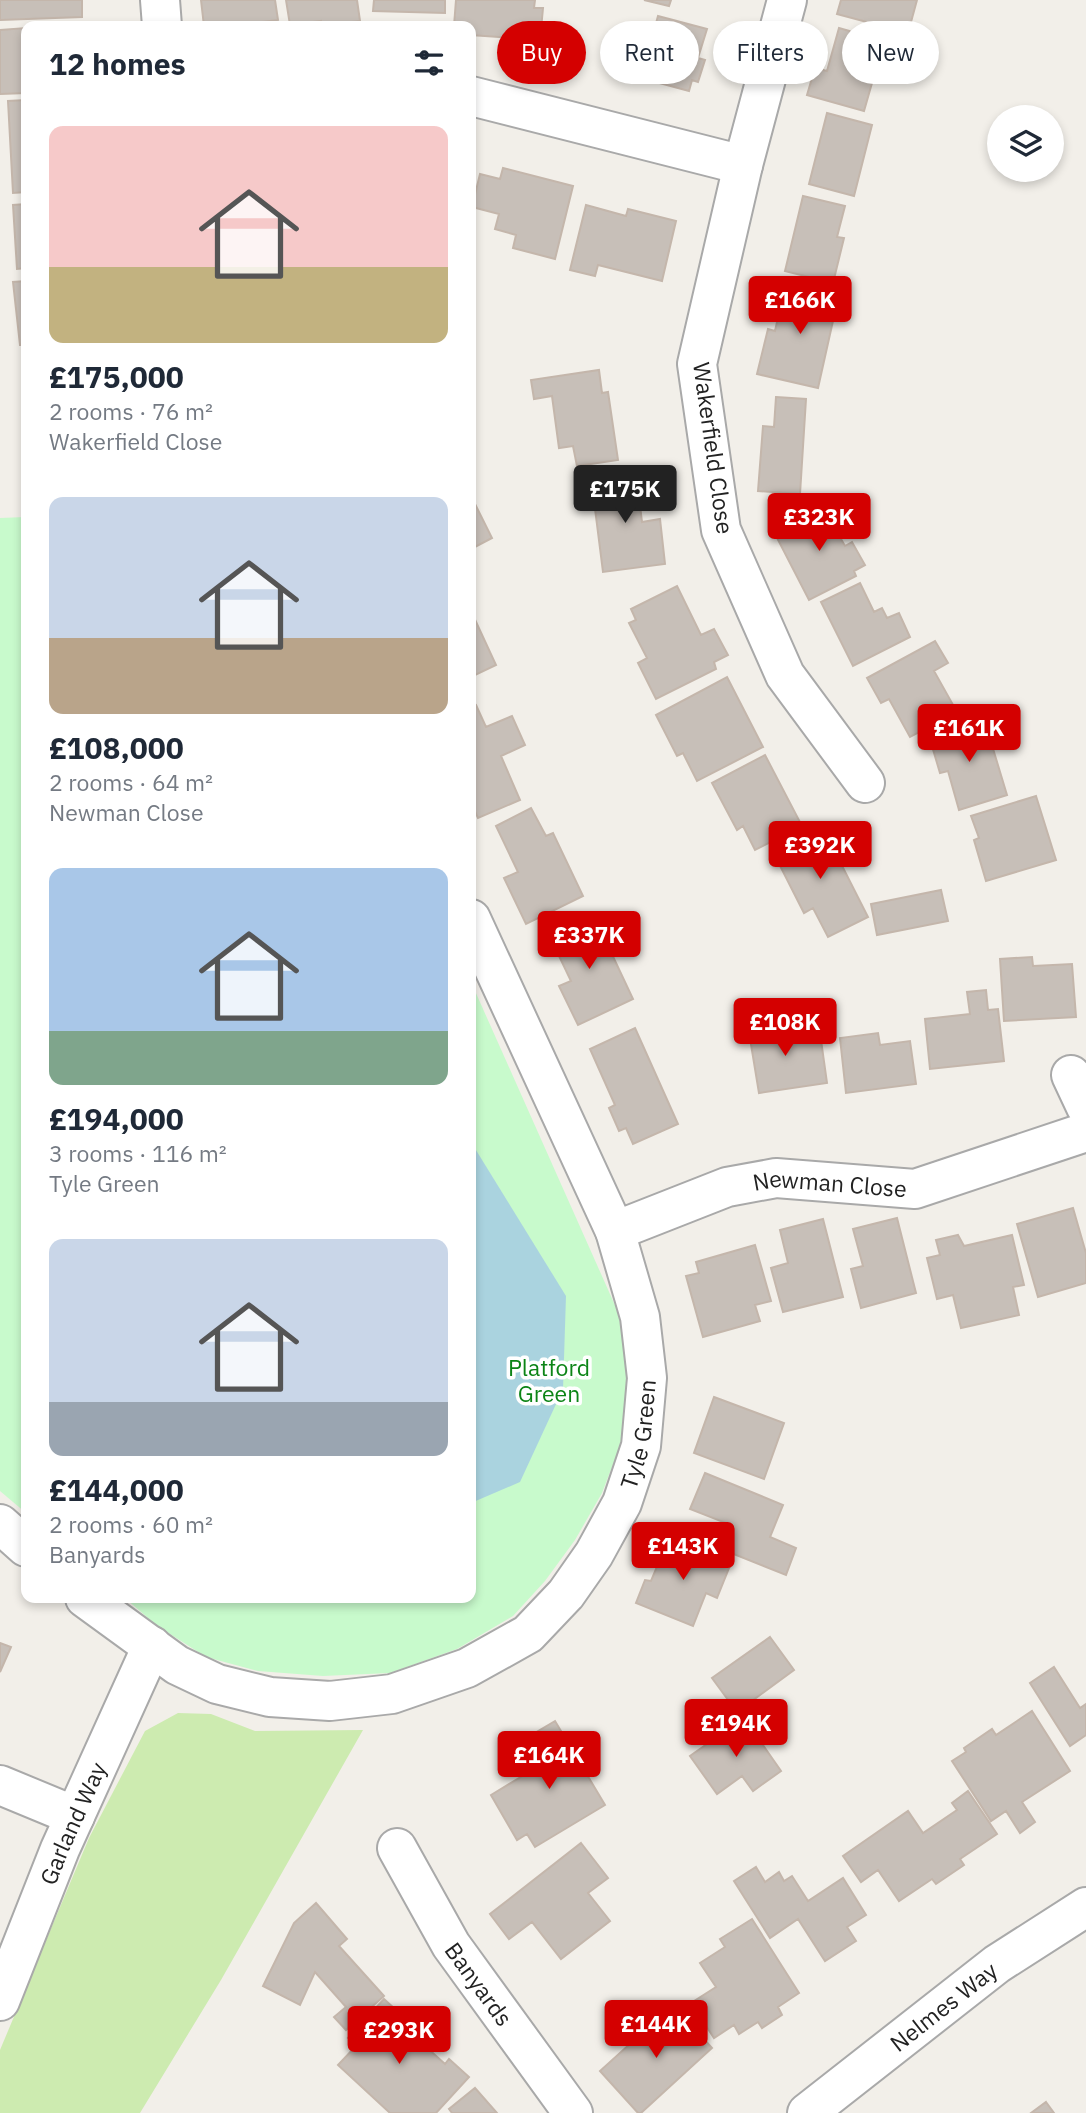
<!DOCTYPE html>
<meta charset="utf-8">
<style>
:root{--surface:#fff;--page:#f6f6f7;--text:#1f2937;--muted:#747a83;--accent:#d40000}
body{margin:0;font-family:"IBM Plex Sans",sans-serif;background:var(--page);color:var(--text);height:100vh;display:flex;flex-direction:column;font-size:26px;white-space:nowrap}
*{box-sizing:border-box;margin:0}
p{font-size:23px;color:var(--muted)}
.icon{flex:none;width:38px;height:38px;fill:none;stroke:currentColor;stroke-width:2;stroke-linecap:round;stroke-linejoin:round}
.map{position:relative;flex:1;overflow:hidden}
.details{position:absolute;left:21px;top:21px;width:455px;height:1582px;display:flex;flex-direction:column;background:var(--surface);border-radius:14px;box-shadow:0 4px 10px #0003}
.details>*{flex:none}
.banner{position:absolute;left:497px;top:21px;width:483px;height:63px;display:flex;gap:14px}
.controls{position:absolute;left:987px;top:105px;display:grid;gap:14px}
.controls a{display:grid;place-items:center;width:77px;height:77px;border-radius:50%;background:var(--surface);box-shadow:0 4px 10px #0003;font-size:35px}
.price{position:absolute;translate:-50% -60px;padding:0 16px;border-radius:7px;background:var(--accent);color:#fff;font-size:23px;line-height:46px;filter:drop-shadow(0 2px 4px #0008)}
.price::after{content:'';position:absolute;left:50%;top:42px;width:21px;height:16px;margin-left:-10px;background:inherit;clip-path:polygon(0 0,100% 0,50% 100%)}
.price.on{background:#222;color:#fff}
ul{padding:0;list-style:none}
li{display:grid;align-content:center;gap:14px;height:371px;padding:0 28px}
li span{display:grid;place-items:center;height:217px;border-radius:14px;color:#555}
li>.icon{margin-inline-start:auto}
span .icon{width:126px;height:126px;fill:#fffc;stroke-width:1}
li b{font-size:30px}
h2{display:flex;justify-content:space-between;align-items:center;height:84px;padding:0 28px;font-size:30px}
.tag{padding:0 24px;border-radius:32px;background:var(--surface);box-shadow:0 4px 10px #0003;font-size:24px;line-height:63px}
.tag.on{background:var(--accent);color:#fff}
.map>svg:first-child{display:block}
.grass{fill:#cdebb0}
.park{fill:#c8facc}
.water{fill:#aad3df}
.building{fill:#c7bfb8;stroke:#c4b6ab;stroke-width:2}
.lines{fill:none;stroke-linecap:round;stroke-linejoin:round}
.minor-casing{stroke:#a9a9a9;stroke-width:42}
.minor{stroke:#fff;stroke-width:38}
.labels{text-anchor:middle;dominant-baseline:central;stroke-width:7;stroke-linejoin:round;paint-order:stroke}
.street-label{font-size:23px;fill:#222;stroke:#fff}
.park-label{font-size:23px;fill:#0c8416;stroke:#fff}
</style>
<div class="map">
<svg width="1086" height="2113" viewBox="0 0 1086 2113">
<rect width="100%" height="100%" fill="#f2efe9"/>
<path class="grass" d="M 178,1713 L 211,1714 L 255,1731 L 363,1730 L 221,1980 L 140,2113 L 0,2113 L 0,2050 L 89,1838 L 145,1731 Z"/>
<path class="park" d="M 26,517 L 26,1513 L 0,1491 L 0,518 Z
M 471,982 L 622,1321 L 628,1380 L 622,1441 L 602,1493 L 575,1540 L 545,1581 L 513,1616 L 457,1649 L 390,1673 L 323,1676 L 258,1671 L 206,1657 L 156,1625 L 125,1598 L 471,1598 Z"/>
<path class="water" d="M 471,1142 L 566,1296 L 563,1389 L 520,1482 L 471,1503 Z"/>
<path class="building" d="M 0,0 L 82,0 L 82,17 L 0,20 Z
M 201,0 L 275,0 L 278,20 L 229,26 L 204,26 Z
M 286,0 L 357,0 L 360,21 L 321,26 L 321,21 L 290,25 Z
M 374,0 L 445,0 L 445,13 L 373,11 Z
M 456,0 L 535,0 L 534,8 L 543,8 L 540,40 L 471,35 L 471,26 L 454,26 Z
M 644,0 L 671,0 L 669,6 Z
M 841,0 L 917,0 L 908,33 L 837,14 Z
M 658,16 L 707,29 L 698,58 L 705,60 L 698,82 L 692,80 L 689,91 L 641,78 Z
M 26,28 L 26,93 L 0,94 L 0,30 Z
M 839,28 L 884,41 L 864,111 L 807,95 L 815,68 L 827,71 Z
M 26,100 L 26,192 L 13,193 L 8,101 Z
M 827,113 L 872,125 L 854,196 L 809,184 Z
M 503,168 L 573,186 L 555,259 L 513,248 L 516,235 L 495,229 L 499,214 L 472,207 L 480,174 L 500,179 Z
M 803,196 L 845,206 L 837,237 L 844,238 L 833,283 L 785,271 Z
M 26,204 L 26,268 L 17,269 L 13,205 Z
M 586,205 L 626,216 L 628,209 L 676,221 L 662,281 L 598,265 L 595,276 L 570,270 Z
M 26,281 L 26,345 L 20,345 L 13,282 Z
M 786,282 L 839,294 L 818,388 L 757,374 L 768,329 L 775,331 Z
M 599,370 L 602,393 L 608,392 L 618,460 L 577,466 L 573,446 L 559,448 L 552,396 L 534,399 L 531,380 Z
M 776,397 L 806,399 L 800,494 L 758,491 L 763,426 L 774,427 Z
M 636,472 L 642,522 L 660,519 L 665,564 L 603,572 L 591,477 Z
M 474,502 L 492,538 L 471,549 L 471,504 Z
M 833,504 L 842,523 L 834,527 L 845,546 L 852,542 L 865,565 L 854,571 L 856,576 L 809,600 L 775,534 Z
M 860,583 L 874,612 L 882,608 L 887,618 L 899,613 L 910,637 L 853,666 L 821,602 Z
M 677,586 L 701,635 L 714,629 L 728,655 L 714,662 L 716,669 L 656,699 L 638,663 L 647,658 L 629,623 L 636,620 L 631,609 Z
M 471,611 L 496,665 L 471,677 Z
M 935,641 L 948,663 L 934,671 L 957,712 L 910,737 L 889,699 L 881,703 L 867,678 Z
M 727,677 L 763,747 L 697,781 L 683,753 L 677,756 L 656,715 Z
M 476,705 L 486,727 L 512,716 L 525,745 L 501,756 L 520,800 L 478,818 L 471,803 L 471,707 Z
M 984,719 L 1007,795 L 959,810 L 948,771 L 940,773 L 929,736 Z
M 765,755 L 802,826 L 755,850 L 743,826 L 737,830 L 712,783 Z
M 1036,796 L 1056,860 L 986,881 L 974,840 L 979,838 L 971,816 Z
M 531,808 L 546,836 L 553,833 L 583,896 L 526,924 L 504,878 L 518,872 L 496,826 Z
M 815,825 L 825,846 L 831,844 L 868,917 L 828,937 L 813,908 L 804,913 L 771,848 Z
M 941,890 L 948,921 L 877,935 L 871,904 Z
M 593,914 L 633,999 L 578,1025 L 559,986 L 571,981 L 549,935 Z
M 1032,957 L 1033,966 L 1072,964 L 1076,1017 L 1004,1021 L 1000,959 Z
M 986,990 L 988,1010 L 998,1009 L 1004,1061 L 930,1069 L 925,1019 L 970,1014 L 967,992 Z
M 773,1016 L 776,1040 L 820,1033 L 827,1083 L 759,1093 L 747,1020 Z
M 635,1028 L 678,1124 L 633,1144 L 626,1128 L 619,1131 L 609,1108 L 615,1105 L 590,1049 Z
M 878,1033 L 880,1045 L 910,1041 L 916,1084 L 846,1093 L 840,1038 Z
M 1073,1208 L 1086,1253 L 1086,1283 L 1038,1297 L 1017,1224 Z
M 897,1218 L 916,1293 L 861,1308 L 851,1269 L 863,1266 L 853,1229 Z
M 823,1219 L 843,1297 L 783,1312 L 771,1268 L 788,1263 L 780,1230 Z
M 958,1235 L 964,1246 L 1012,1235 L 1024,1285 L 1013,1287 L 1019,1315 L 961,1328 L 953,1295 L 937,1299 L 927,1258 L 940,1255 L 936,1240 Z
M 755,1245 L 771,1301 L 755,1305 L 760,1321 L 703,1337 L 686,1276 L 699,1273 L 696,1262 Z
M 714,1397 L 784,1423 L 764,1479 L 694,1453 Z
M 705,1473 L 783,1505 L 770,1537 L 796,1548 L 786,1575 L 716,1547 L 726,1523 L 690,1509 Z
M 669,1538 L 731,1563 L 717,1598 L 706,1593 L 693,1626 L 636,1603 L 645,1580 L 651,1581 Z
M 770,1637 L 794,1670 L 737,1712 L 712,1678 Z
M 0,1643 L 11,1647 L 0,1672 Z
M 1054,1667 L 1080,1708 L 1086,1704 L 1086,1735 L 1070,1746 L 1030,1683 Z
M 1032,1711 L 1070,1771 L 1022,1802 L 1035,1822 L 1020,1833 L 1006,1811 L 991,1821 L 952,1761 L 966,1752 L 964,1748 L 992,1729 L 996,1735 Z
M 744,1718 L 781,1771 L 753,1791 L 742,1776 L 717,1794 L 690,1756 Z
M 555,1721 L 605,1805 L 535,1847 L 527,1834 L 517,1840 L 491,1795 L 544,1763 L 528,1737 Z
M 968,1791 L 997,1834 L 960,1859 L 964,1865 L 936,1884 L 932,1879 L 899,1901 L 878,1870 L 861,1882 L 843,1856 L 908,1811 L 923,1833 L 957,1810 L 952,1803 Z
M 581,1843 L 608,1878 L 588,1893 L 610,1921 L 561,1959 L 532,1922 L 509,1939 L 490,1914 Z
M 756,1867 L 765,1882 L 779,1872 L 784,1881 L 792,1876 L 808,1901 L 843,1878 L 866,1915 L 847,1927 L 856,1941 L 825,1961 L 798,1919 L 770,1938 L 734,1881 Z
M 316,1903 L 347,1939 L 339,1946 L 384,1996 L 346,2030 L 334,2017 L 346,2007 L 315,1972 L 300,2005 L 263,1986 L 294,1923 Z
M 752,1919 L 799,1993 L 778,2007 L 782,2015 L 762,2028 L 758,2022 L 739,2034 L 734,2025 L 714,2038 L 691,2003 L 716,1987 L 700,1963 L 725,1947 L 720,1939 Z
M 384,1999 L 407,2020 L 404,2027 L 445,2064 L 449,2059 L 469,2077 L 436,2113 L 390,2113 L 338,2065 L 357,2045 L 348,2038 Z
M 673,2005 L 712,2048 L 641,2113 L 638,2113 L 600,2071 Z
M 475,2088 L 497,2113 L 452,2113 L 449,2109 Z
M 1046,2102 L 1054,2113 L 1031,2113 Z"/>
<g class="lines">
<g class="minor-casing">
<g id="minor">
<path d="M 160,0 L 162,26"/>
<path d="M 787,0 L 743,165 L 697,364 L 721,530 L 785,675 L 865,783"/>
<path d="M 471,96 L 743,165"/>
<path d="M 1071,1075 L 1086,1107"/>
<path id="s1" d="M 615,1231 L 727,1187 L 776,1178 L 915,1189 L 1086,1132"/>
<path d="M 0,1524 L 26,1547"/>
<path id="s2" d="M 85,1598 L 177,1665 L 217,1684 L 270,1697 L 330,1701 L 392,1694 L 467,1668 L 528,1634 L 566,1594 L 594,1554 L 622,1503 L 641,1446 L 647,1378 L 640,1317 L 615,1231 L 471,919"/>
<path d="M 0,1785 L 75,1816"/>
<path id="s3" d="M 397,1848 L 451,1945 L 573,2113"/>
<path id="s4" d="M 0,2001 L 60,1849 L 152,1646"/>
<path id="s5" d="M 807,2113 L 997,1964 L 1086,1907"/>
</g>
</g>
<use href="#minor" class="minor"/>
</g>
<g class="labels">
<g class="street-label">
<text transform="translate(714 448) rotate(82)">Wakerfield Close</text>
<text stroke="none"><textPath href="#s1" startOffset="224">Newman Close</textPath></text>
<text stroke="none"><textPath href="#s2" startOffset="718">Tyle Green</textPath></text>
<text stroke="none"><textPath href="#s4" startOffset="192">Garland Way</textPath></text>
<text stroke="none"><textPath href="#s3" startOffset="159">Banyards</textPath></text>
<text stroke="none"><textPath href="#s5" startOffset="173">Nelmes Way</textPath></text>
</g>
<g class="park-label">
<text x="549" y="1367">Platford<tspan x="549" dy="26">Green</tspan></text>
</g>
</g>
</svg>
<div class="controls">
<a><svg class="icon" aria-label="layers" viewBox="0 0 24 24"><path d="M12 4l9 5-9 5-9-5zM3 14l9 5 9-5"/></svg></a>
</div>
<b class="price" style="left:800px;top:336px">£166K</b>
<b class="price on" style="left:625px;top:525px">£175K</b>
<b class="price" style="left:819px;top:553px">£323K</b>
<b class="price" style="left:969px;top:764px">£161K</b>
<b class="price" style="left:820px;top:881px">£392K</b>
<b class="price" style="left:589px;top:971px">£337K</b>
<b class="price" style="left:785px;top:1058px">£108K</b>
<b class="price" style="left:683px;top:1582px">£143K</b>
<b class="price" style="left:736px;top:1759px">£194K</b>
<b class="price" style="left:549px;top:1791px">£164K</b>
<b class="price" style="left:656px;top:2060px">£144K</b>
<b class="price" style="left:399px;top:2066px">£293K</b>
<div class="banner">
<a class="tag on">Buy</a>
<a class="tag">Rent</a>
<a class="tag">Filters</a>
<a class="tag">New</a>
</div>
<section class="details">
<h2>12 homes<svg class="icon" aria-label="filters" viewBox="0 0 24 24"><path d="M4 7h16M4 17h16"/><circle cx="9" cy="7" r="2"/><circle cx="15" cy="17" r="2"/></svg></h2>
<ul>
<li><span style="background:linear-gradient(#f6c9c9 65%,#c2b280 0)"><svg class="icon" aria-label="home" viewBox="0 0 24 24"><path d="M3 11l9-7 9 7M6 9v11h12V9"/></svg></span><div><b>£175,000</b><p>2 rooms · 76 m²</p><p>Wakerfield Close</p></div></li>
<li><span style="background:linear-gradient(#c9d6e8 65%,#b9a48a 0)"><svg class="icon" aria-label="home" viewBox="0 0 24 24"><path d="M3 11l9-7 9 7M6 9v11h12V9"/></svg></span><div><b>£108,000</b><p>2 rooms · 64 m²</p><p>Newman Close</p></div></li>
<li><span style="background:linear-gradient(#a9c7e8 75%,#7fa58c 0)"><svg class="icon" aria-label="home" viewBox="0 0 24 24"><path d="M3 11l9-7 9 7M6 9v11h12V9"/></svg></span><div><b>£194,000</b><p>3 rooms · 116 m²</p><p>Tyle Green</p></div></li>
<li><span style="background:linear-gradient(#c9d6e8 75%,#9aa5b1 0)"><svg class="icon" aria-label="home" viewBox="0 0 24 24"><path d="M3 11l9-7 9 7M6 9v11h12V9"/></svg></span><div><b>£144,000</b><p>2 rooms · 60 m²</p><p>Banyards</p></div></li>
</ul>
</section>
</div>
